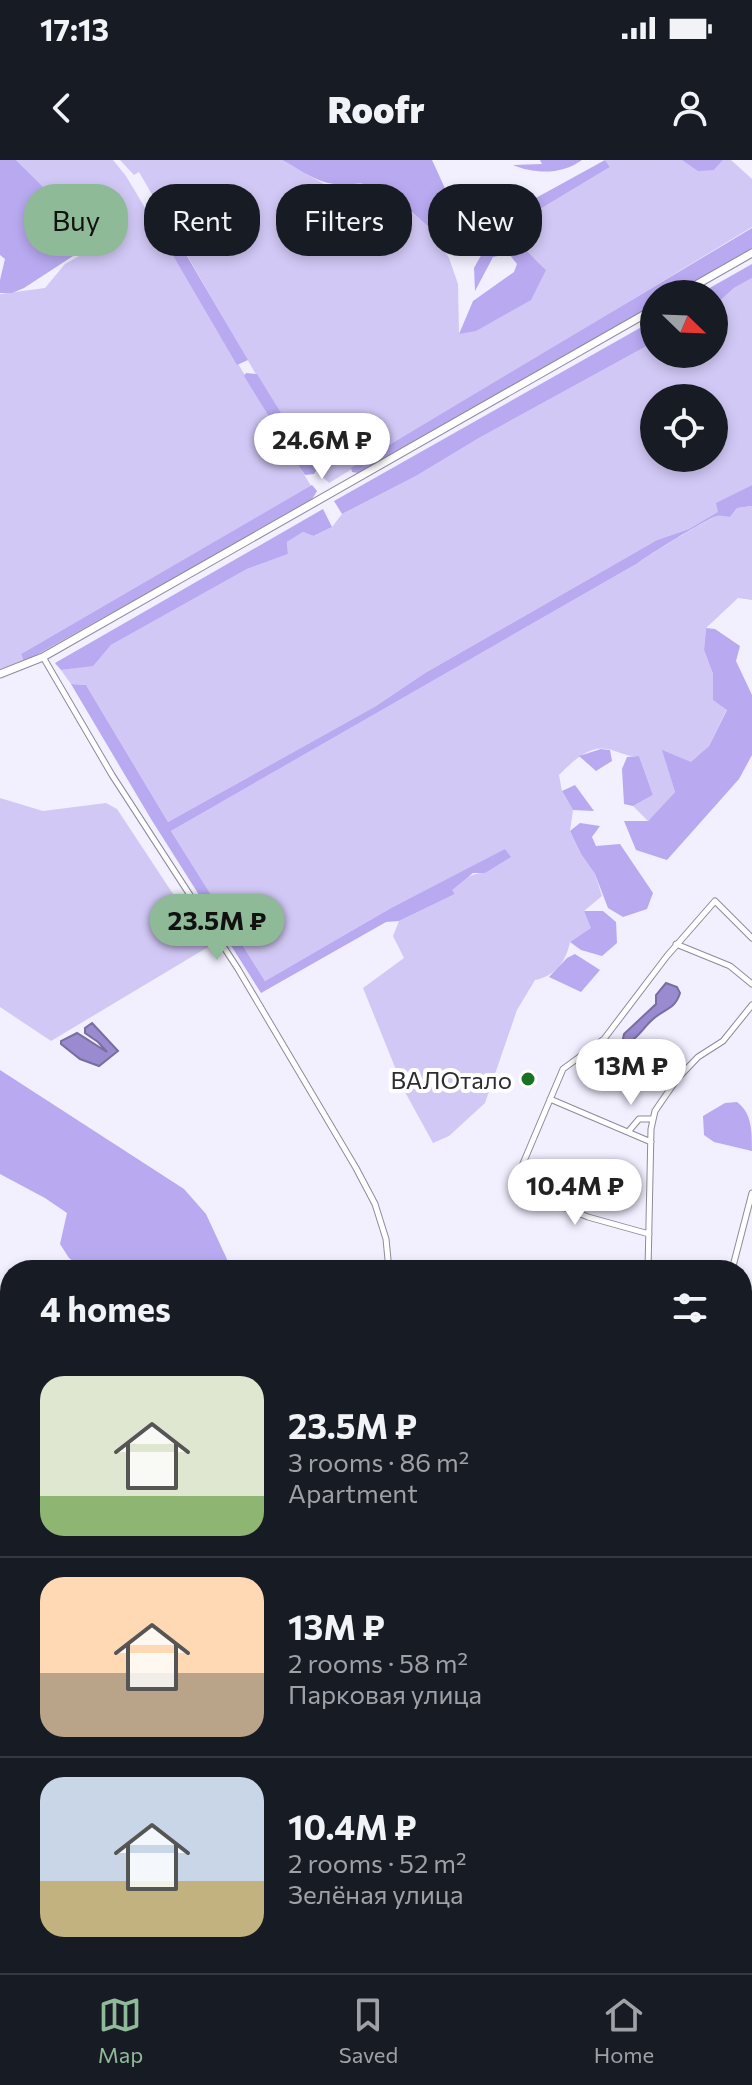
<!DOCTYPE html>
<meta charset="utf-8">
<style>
:root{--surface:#171b24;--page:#242831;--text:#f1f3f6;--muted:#9ea1a6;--line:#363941;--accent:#8fba97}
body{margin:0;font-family:Commissioner,sans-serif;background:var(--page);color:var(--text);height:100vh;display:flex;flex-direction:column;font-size:30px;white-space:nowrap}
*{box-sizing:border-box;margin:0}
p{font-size:26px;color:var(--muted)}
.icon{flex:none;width:44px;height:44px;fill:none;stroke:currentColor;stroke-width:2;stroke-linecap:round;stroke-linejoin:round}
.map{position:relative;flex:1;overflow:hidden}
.details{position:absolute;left:0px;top:1100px;width:752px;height:714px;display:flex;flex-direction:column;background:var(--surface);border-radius:32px 32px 0 0;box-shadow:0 4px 12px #0003}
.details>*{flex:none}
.banner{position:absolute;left:24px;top:24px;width:704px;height:72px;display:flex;gap:16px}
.needle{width:52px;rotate:113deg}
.controls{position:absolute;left:640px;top:120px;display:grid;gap:16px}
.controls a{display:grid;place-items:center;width:88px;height:88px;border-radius:50%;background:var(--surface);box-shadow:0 4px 12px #0003;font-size:40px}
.price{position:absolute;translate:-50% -68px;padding:0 18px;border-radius:28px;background:#fff;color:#222;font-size:26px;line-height:52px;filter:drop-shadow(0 2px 4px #0008)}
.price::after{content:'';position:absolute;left:50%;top:48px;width:24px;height:18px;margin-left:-12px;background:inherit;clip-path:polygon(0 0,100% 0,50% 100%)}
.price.on{background:var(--accent);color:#111}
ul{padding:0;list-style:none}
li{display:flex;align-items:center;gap:24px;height:200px;padding:0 40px}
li+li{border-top:2px solid var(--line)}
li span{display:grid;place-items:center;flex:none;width:224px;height:160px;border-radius:24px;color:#555}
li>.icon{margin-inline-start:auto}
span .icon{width:96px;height:96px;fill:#fffc;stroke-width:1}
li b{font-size:34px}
h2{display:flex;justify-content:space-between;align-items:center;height:96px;padding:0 40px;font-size:34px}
.pill{padding:0 28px;border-radius:32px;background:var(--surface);box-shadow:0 4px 12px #0003;font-size:28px;line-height:72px}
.pill.on{background:var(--accent);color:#111}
.status{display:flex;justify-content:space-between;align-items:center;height:56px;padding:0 40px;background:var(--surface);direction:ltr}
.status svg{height:22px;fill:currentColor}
header{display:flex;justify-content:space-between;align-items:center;height:104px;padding:0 40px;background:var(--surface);font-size:36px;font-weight:800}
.dock{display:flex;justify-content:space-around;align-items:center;height:112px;border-top:2px solid var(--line);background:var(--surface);font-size:22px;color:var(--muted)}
.dock a{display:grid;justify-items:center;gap:4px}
.dock .on{color:var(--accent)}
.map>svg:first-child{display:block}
.green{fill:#d2c8f6;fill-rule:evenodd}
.forest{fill:#b9a9f1}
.water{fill:#9a8acf;stroke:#796ea0;stroke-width:2}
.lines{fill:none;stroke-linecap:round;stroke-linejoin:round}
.stream{stroke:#796ea0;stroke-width:2}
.minor-casing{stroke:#8e8a9c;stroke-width:7}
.tertiary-casing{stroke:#8e8a9c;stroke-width:9}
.minor{stroke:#fff;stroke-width:5}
.tertiary{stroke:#fff;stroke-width:7}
.poi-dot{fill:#187423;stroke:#fff;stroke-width:3}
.labels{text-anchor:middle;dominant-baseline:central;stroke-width:8;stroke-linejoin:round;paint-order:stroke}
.poi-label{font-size:24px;fill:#2d2c33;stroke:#fff;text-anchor:end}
</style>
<div class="status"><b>17:13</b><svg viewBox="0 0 49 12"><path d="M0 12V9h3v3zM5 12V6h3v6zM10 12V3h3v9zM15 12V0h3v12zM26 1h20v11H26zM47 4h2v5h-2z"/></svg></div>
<header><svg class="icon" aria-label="back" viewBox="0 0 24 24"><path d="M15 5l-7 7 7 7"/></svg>Roofr<svg class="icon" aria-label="person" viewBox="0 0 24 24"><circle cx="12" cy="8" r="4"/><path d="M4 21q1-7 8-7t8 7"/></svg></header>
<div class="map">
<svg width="752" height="1813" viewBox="0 0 752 1813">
<rect width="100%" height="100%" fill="#f2efff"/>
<path class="green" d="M 16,0 L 113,0 L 126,16 L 311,326 L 21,494 L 24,503 L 0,511 L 0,134 L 45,128 L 65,104 L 90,90 L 96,82 Z
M 120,0 L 282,0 L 324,24 L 339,27 L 361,23 L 388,41 L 410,50 L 433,71 L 449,98 L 458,124 L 459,174 L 546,110 L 525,89 L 512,66 L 610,7 L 605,0 L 682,0 L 714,10 L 723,0 L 731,0 L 752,19 L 752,67 L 329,323 L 316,311 L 254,211 L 139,12 L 134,15 Z
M 752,118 L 752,325 L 717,343 L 719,352 L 689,369 L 657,380 L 425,513 L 376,546 L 168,662 L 86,525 L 71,524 L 61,510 L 93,505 L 111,485 L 247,409 L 288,394 L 287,382 L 303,372 L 315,376 L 332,367 L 342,354 L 416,316 L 479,278 L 654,182 L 654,194 L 714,194 L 714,146 L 734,128 ZM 654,238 L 714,238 L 714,298 L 654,298 Z
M 752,346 L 752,440 L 738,438 L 706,468 L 704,490 L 713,514 L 713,539 L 727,549 L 709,586 L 691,603 L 663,591 L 675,632 L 648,661 L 633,646 L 653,635 L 639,596 C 627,597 620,592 608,589 C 588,585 572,602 559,615 L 562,631 L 573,650 L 570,671 L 581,694 L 595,714 L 602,736 L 584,751 L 592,768 L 570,782 C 566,802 555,816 535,820 L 517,850 L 485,943 L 449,976 L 433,983 L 405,932 L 363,828 L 404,798 L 393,776 L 399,761 L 455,734 L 451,730 C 462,720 470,713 485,713 L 506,689 L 391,748 L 265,821 L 171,671 L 638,403 C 645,397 710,358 717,356 C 721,355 725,357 730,357 L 737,348 Z
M 0,638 L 43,651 L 106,643 L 117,649 L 208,787 L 51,881 L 0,847 Z
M 752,1689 L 752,1762 L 742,1749 L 742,1700 Z
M 752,1767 L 752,1813 L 731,1813 L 724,1804 L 742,1804 L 742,1778 Z"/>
<path class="forest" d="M 0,0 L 16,0 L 85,69 L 93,83 L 24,128 L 12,133 L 0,133 L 0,120 L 5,99 L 0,95 Z
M 282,0 L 432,0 L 448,35 L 445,53 L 455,41 L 464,40 L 446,64 L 433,71 L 410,50 L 388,41 L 361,23 C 324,29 313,17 282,0 Z
M 540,0 L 582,0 C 562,15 534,14 513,5 L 542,4 Z
M 605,0 L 610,7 L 512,66 L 525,89 L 546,110 L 531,140 L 476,171 L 459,174 L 473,141 L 514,112 L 517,104 L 509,94 L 493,97 L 475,131 L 474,108 L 488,83 L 514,50 Z
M 682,0 L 723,0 L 714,10 L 698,11 Z
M 162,60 L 167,62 L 248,200 L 237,205 L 157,68 Z
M 752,68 L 752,91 L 675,134 L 654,134 L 654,146 L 358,313 L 352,312 L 351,308 Z
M 752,104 L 752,118 L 734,128 L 714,146 L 714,134 L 699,134 Z
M 654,160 L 654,182 L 479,278 L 416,316 L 342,354 L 334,341 Z
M 246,213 L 257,214 L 297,279 L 291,286 L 286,284 L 244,216 Z
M 297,293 L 306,295 L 316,311 L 314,314 L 305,315 L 293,297 Z
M 312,325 L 317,331 L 311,341 L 24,502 L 21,494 Z
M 752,325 L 752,346 L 737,348 L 730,357 C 726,357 721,355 717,356 C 710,357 645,397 638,403 L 171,671 L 265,821 L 391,748 L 505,689 L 511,697 L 485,713 L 473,713 L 452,730 L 455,734 L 399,761 L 386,762 L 261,833 L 151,659 L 71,524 L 86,525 L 168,662 L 376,546 L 425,513 L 657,380 L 689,369 L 718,352 L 716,343 Z
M 323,349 L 332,367 L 314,376 L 303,372 L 287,382 L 288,394 L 247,409 L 111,485 L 93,506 L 61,510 L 55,503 Z
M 706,468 L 715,469 L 740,486 L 736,501 L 752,535 L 752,595 L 739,619 L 667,700 L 636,690 L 624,661 L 648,661 L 675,632 L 662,590 L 691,602 L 709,586 L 727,550 L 713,540 L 713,514 L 704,490 Z
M 601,589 L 610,590 L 612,601 L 596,611 L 579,596 Z
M 639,596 L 653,635 L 633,646 L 624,644 L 622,609 L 627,597 Z
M 575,625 L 594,651 L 573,650 L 562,631 Z
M 580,663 L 600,666 L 592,677 L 596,686 L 620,684 L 653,733 L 647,749 L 623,757 L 608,748 L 595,714 L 581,694 L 570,671 Z
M 584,751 L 603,751 L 616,762 L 617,783 L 602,796 L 581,790 L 570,782 L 591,768 Z
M 575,794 L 600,810 L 581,832 L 549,817 L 567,798 Z
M 0,910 L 184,1029 L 206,1054 L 232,1110 L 84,1110 L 69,1098 L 60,1084 L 67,1053 L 45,1038 L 0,1014 Z
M 737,942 C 752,953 752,971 752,991 L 714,982 L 704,975 L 703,956 L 725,943 Z
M 10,1199 L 10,1576 L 0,1569 L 0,1201 L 6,1203 Z
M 10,1634 L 10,1739 L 0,1735 L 0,1661 Z
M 0,1748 L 10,1752 L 10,1804 L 112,1804 L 108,1813 L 0,1813 Z
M 149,1804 L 233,1804 L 229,1813 L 145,1813 Z
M 250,1804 L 291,1804 L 299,1813 L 247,1813 Z
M 307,1804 L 393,1804 L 389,1813 L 316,1813 Z
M 404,1804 L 532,1804 L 534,1813 L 400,1813 Z
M 591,1804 L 624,1804 L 625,1813 L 593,1813 Z
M 631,1804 L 724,1804 L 731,1813 L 632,1813 Z"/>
<path class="water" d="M 666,823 L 677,827 L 680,833 C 675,850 663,849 652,860 C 643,868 639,877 628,883 L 623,879 L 624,874 L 656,844 L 656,835 Z
M 92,863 L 118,891 L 99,906 L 80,899 L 61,884 L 61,881 L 77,873 L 107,892 L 98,882 L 85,873 L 85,868 Z"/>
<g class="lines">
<path class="stream" d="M 742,1390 L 752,1389"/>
<g class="minor-casing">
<path id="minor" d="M 43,497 L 112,615 L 238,809 L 356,1008 L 375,1044 L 386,1079 L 389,1110
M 676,784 L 730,806 L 752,824
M 550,939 L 651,982
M 628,972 L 639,959 L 652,959
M 649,1074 L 588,1057 L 513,1027 L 563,909 L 604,879 L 667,796 L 715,741 L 752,778
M 648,1110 L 651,969 L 655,951 L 677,919 L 698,897 L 723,881 L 752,845
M 732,1110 L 752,1033
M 742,1187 L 752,1188"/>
</g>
<g class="tertiary-casing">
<path id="tertiary" d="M 680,134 L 752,93
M 0,514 L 43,497 L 654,149"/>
</g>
<use href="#minor" class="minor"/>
<use href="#tertiary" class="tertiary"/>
</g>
<circle class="poi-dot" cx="528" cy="919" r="8"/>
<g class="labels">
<g class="poi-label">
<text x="512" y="919">ВАЛОтало</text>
</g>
</g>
</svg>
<div class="controls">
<a><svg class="needle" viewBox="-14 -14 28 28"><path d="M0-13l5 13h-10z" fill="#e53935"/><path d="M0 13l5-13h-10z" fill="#9ea1a6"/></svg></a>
<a><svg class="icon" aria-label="locate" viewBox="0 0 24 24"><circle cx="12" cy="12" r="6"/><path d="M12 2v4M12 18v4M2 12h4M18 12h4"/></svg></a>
</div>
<b class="price" style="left:322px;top:321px">24.6M ₽</b>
<b class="price on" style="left:217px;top:802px">23.5M ₽</b>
<b class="price" style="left:631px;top:947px">13M ₽</b>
<b class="price" style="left:575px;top:1067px">10.4M ₽</b>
<div class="banner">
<a class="pill on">Buy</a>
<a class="pill">Rent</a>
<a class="pill">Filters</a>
<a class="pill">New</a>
</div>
<section class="details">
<h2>4 homes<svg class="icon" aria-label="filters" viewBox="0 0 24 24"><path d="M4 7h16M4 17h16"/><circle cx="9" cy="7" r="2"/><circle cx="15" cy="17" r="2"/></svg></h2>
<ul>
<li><span style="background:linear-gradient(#dfe7d0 75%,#8fb573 0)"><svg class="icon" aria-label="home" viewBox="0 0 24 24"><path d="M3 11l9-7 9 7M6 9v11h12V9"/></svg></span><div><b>23.5M ₽</b><p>3 rooms · 86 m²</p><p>Apartment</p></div></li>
<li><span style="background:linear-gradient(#ffd9b3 60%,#b9a48a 0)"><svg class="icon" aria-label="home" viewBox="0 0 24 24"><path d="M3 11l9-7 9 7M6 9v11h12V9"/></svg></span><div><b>13M ₽</b><p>2 rooms · 58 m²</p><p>Парковая улица</p></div></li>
<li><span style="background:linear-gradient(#c9d6e8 65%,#c2b280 0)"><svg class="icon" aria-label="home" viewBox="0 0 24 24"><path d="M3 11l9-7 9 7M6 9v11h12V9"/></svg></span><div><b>10.4M ₽</b><p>2 rooms · 52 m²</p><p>Зелёная улица</p></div></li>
</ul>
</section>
</div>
<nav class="dock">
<a class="on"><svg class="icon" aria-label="map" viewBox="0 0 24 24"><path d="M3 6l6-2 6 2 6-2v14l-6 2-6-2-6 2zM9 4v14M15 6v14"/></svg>Map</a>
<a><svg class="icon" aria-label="saved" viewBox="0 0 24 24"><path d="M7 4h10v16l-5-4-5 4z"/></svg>Saved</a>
<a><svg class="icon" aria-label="home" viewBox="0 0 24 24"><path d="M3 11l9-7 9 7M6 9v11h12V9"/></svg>Home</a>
</nav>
